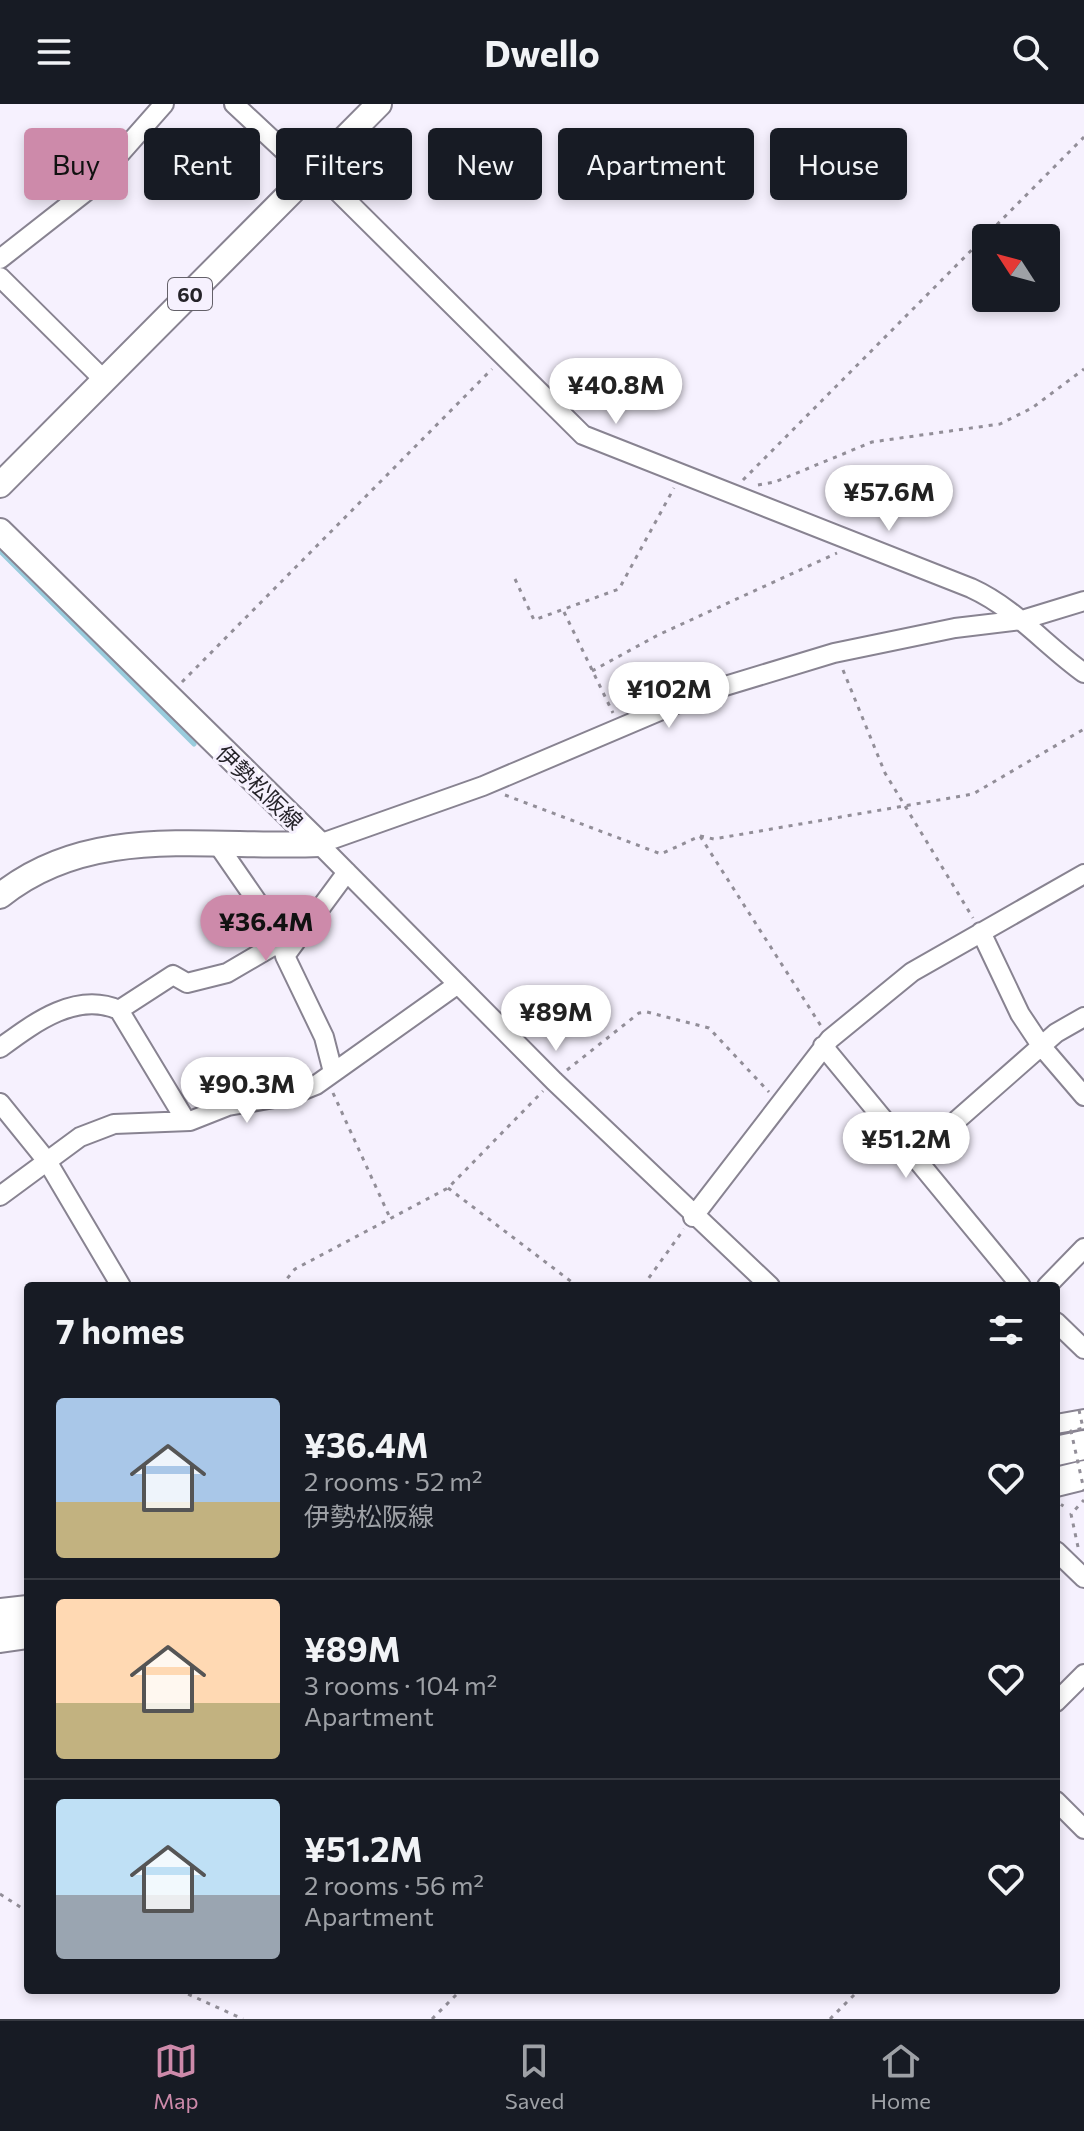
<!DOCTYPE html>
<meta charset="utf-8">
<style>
:root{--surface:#171b24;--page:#20242c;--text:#f1f3f6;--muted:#9ea1a6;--line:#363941;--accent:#cd8aaa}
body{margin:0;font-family:Commissioner,"Noto Sans JP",sans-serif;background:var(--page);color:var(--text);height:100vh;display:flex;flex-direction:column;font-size:30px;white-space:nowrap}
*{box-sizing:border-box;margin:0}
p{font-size:26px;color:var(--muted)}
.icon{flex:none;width:44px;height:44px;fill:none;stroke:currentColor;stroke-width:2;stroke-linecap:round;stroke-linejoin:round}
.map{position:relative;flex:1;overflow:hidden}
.side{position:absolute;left:24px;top:1178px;width:1036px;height:712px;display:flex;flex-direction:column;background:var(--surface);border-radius:8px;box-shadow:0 4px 12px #0003}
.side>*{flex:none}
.banner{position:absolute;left:24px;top:24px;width:1036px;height:72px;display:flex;gap:16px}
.needle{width:52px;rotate:306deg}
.fabs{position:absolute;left:972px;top:120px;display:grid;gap:16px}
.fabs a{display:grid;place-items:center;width:88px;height:88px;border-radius:8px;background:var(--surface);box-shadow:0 4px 12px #0003;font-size:40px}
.price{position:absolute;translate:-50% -68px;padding:0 18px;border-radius:28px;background:#fff;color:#222;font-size:26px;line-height:52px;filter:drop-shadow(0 2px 4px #0008)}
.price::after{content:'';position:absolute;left:50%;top:48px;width:24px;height:18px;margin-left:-12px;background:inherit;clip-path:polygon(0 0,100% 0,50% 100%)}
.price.active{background:var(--accent);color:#111}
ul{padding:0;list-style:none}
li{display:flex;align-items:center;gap:24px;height:200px;padding:0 32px}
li+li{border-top:2px solid var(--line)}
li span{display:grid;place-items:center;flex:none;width:224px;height:160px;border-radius:8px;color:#555}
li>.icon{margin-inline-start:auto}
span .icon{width:96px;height:96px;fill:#fffc;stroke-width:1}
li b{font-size:34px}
h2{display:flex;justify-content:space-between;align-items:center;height:96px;padding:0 32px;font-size:34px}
.pill{padding:0 28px;border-radius:8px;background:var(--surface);box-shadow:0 4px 12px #0003;font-size:28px;line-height:72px}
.pill.active{background:var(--accent);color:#111}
header{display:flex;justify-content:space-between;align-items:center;height:104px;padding:0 32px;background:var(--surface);font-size:36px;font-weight:700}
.menu{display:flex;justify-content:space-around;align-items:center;height:112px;border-top:2px solid var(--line);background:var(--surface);font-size:22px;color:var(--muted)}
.menu a{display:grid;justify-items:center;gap:4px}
.menu .active{color:var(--accent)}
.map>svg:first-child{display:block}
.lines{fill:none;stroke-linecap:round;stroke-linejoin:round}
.stream{stroke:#9cd;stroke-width:5}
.minor-casing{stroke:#888391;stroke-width:22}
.major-casing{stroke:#888391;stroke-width:28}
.highway-casing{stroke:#888391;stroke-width:32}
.path{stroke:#928e98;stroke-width:3;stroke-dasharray:4 6;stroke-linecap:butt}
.minor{stroke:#fff;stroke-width:18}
.major{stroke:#fff;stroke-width:24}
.highway{stroke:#fff;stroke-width:28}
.path-bridge{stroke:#928e98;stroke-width:3;stroke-dasharray:4 6;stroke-linecap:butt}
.labels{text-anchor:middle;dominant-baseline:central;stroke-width:6;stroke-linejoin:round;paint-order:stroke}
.shield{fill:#f6f1fe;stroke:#646169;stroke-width:2}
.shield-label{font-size:20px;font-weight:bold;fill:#252329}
.street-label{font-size:22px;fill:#252329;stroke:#f6f1fe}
</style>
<header><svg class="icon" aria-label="menu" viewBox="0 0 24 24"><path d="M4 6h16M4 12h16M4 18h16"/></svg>Dwello<svg class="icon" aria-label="search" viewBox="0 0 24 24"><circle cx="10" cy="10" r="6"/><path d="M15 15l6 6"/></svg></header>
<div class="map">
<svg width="1084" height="1915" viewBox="0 0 1084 1915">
<rect width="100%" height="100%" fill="#f6f1fe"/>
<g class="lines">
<path class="stream" d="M 0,447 L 194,640"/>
<g class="minor-casing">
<path id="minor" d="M 234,0 L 309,70
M 315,65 L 583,331 L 971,484 C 1015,504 1045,541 1084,569
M 0,155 L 88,86 L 164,0
M 0,173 L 104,276
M 218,741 L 274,822 L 283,847
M 981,828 L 1020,910 L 1042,943 L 1084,992
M 119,906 L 173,871 L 187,879 L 227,869 L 280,838
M 823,942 L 1021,1182
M 0,944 C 34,919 76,887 119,906 L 186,1017
M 333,968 L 324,933 L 285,852 L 347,768
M 0,999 L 47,1057 L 121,1182
M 915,1053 L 1056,929 L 1084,913
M 0,1092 L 80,1033 L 114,1020 L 190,1017 L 228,1002 L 291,991 L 316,981 L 458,880
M 693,1113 L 830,935 L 912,868 L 1084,770
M 770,1182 L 554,977 L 319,740 L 483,682 L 702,589 L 834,549 L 955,524 L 1022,516 L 1084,497
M 1047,1182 L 1084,1144
M 1056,1218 L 1084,1245
M 1056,1320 L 1084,1315
M 1056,1447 L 1084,1474
M 1056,1598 L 1084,1570
M 1056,1697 L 1084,1725"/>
</g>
<g class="major-casing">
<path id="major" d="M 0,381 L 379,0
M 0,427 L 319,740
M 0,792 C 91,718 210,745 319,740"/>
</g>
<g class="highway-casing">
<path id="highway" d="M 1056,1347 L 1084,1341
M 1056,1378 L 1084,1371
M 0,1509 L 28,1506
M 0,1534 L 28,1530"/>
</g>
<path class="path" d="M 743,376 L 1084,33
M 758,381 L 775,378 L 872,338 L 1000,320 L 1032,304 L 1084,265
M 515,475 L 534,516 L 619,485 L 674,384
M 564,508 L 613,609
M 843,566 L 885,669 L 973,814
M 592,567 L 658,531 L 837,449
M 182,578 L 492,265
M 505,691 L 661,750 L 700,732 L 821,922
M 700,732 L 714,735 L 973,690 L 1084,625
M 567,966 L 639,909 L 647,908 L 709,924 L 769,988
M 333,989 L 391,1116
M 448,1084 L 577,1182
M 281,1182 L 295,1165 L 448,1084 L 543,987
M 643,1182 L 684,1125
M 1056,1411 L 1063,1400
M 1078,1443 L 1071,1410 L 1084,1396
M 0,1790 L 28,1808
M 179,1886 L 243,1915
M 432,1915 L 461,1886
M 830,1915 L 859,1886"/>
<use href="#minor" class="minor"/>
<use href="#major" class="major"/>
<use href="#highway" class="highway"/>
<path class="path-bridge" d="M 1079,1306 L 1083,1324 L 1071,1327 L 1084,1386"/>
</g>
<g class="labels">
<rect class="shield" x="168" y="174" width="44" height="32" rx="6"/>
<g class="shield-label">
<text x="190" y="190">60</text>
</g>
<g class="street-label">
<text transform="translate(260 683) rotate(44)">伊勢松阪線</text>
</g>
</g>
</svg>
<div class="fabs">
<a><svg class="needle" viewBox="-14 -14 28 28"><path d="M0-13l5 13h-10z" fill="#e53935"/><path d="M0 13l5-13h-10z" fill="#9ea1a6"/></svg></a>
</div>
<b class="price" style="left:616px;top:322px">¥40.8M</b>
<b class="price" style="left:889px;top:429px">¥57.6M</b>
<b class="price" style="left:669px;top:626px">¥102M</b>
<b class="price active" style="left:266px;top:859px">¥36.4M</b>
<b class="price" style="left:556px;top:949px">¥89M</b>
<b class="price" style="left:247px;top:1021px">¥90.3M</b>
<b class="price" style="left:906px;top:1076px">¥51.2M</b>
<div class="banner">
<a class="pill active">Buy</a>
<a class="pill">Rent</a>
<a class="pill">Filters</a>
<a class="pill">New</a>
<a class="pill">Apartment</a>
<a class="pill">House</a>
</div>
<section class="side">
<h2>7 homes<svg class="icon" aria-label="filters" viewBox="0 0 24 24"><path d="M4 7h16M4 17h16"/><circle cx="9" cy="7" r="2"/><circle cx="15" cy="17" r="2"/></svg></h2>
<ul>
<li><span style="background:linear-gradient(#a9c7e8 65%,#c2b280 0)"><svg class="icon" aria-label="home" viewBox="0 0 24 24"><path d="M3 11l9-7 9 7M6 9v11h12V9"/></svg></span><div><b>¥36.4M</b><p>2 rooms · 52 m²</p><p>伊勢松阪線</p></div><svg class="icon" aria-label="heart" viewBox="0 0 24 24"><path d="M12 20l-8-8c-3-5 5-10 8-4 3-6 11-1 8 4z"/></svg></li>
<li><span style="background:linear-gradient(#ffd9b3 65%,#c2b280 0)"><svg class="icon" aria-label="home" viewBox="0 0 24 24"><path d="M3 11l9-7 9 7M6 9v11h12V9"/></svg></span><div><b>¥89M</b><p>3 rooms · 104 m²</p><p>Apartment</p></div><svg class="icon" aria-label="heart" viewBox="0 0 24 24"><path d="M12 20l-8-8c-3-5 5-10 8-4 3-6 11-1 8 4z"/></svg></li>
<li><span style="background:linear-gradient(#bfe0f5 60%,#9aa5b1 0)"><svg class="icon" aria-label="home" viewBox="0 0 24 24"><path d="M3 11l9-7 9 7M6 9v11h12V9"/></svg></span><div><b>¥51.2M</b><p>2 rooms · 56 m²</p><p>Apartment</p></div><svg class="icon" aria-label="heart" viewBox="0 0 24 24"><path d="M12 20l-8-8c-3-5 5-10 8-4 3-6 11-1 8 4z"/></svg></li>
</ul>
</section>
</div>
<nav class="menu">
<a class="active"><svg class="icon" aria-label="map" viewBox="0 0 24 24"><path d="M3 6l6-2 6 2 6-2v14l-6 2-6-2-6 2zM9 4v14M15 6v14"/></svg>Map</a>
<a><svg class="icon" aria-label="saved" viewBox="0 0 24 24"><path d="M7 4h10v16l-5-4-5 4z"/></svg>Saved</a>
<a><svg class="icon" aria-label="home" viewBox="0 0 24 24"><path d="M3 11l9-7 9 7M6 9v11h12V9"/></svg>Home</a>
</nav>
